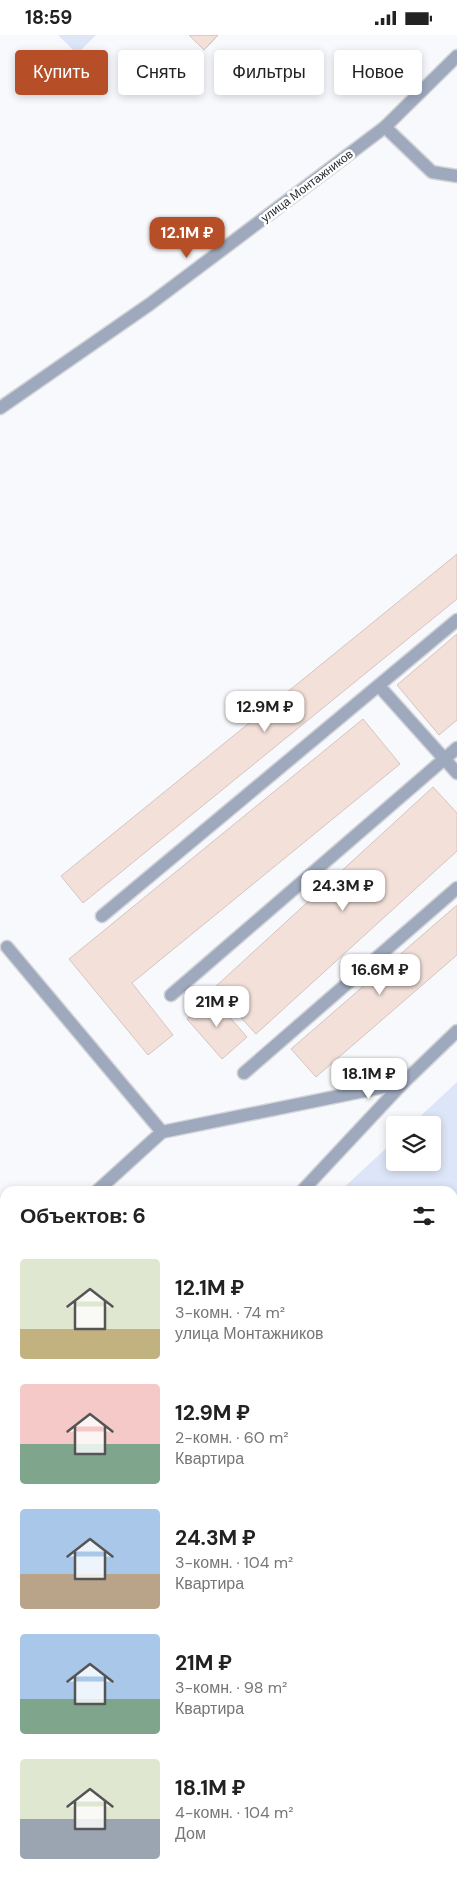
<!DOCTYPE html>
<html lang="ru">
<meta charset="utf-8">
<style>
:root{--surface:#fff;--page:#f6f6f6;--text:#222;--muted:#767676;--accent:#b64f27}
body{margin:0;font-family:"DM Sans",sans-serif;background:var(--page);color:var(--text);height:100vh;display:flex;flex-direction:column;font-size:19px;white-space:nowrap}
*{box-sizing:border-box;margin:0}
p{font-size:16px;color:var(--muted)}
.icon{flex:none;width:28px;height:28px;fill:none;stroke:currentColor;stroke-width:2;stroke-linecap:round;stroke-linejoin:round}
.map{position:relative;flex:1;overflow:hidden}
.sheet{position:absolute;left:0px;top:1151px;width:458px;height:696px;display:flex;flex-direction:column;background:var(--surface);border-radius:15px 15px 0 0;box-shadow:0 2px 8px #0003}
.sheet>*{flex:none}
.hud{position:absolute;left:15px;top:15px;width:428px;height:45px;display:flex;gap:10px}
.controls{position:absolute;left:386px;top:1081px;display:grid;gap:10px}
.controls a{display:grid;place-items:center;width:55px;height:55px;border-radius:5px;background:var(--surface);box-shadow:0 2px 8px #0003;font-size:25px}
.price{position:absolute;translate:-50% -42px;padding:0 11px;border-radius:10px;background:#fff;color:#222;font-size:16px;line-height:32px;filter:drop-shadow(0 1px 2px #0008)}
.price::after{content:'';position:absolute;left:50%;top:30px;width:15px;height:11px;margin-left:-8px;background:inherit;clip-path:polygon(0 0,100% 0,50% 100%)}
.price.on{background:var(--accent);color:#fff}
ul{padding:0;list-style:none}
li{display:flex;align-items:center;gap:15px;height:125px;padding:0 20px}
li span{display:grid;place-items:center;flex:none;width:140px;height:100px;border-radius:5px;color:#555}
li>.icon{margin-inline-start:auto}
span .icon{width:60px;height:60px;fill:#fffc;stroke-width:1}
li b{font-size:21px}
h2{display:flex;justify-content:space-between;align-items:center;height:60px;padding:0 20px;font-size:21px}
.pill{padding:0 18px;border-radius:5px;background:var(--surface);box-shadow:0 2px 8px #0003;font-size:18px;line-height:45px}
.pill.on{background:var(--accent);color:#fff}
.status{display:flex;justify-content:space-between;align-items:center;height:35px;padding:0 25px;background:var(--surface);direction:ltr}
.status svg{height:14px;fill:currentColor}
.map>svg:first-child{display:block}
.green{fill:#dde6f8}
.building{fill:#f2e0d9;stroke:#d6c4be}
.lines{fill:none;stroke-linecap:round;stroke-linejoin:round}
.service-casing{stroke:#d3d4d7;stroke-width:15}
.minor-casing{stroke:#d3d4d7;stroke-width:15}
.tertiary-casing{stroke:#d3d4d7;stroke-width:15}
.service{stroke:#9ea9be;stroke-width:12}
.minor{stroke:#9ea9be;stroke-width:12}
.tertiary{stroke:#9ea9be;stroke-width:12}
.labels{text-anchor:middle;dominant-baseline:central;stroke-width:5;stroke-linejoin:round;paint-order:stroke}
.street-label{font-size:12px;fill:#292c31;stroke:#fff}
</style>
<div class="status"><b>18:59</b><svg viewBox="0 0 49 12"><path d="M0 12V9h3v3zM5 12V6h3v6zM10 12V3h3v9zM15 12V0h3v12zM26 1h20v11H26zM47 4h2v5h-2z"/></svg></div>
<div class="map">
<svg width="457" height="1847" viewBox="0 0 457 1847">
<rect width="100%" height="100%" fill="#f8f9fc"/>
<path class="green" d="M 58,0 L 96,0 L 77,19 Z
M 457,1047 L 457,1847 L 326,1847 L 322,1845 L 323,1843 L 452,1842 L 452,1156 L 340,1156 L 395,1105 L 395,1128 L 432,1128 L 432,1090 L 411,1090 Z
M 220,1843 L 263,1843 L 270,1847 L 215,1847 Z"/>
<path class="building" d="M 189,0 L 218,0 L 204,15 Z
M 189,0 L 218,0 L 204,15 Z
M 457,519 L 457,564 L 83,868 L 61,841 Z
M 457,599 L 457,685 L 439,700 L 397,650 Z
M 363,684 L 400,729 L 132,948 L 173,1000 L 148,1020 L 69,924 Z
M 433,752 L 457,778 L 457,816 L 256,999 L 214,953 Z
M 457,870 L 457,920 L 316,1042 L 291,1014 Z
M 212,962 L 247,1002 L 222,1024 L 187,984 Z
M 5,1639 L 5,1673 L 0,1676 L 0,1643 Z
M 5,1728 L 5,1798 L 0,1801 L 0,1732 Z"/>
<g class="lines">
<g class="service-casing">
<path id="service" d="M 385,92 L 432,137 L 457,141
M 379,651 L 457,738
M 102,881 L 457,585
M 7,912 L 162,1097 L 403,1048
M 171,960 L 457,713
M 244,1038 L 457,853
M 97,1156 L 162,1097
M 0,1244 L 5,1240
M 0,1549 L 5,1545
M 0,1706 L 5,1702
M 0,1824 L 5,1820"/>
</g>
<g class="minor-casing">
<path id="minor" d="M 302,1156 L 403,1048 L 457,996"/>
</g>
<g class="tertiary-casing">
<path id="tertiary" d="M 0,373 L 150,269 L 385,92 L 457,21"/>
</g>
<use href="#service" class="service"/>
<use href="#minor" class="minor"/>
<use href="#tertiary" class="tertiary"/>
</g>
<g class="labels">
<g class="street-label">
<text transform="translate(307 151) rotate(-37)">улица Монтажников</text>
</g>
</g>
</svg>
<div class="controls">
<a><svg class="icon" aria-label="layers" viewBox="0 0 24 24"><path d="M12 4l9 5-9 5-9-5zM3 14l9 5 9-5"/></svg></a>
</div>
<b class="price on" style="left:187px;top:224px">12.1M ₽</b>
<b class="price" style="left:265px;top:698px">12.9M ₽</b>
<b class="price" style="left:343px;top:877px">24.3M ₽</b>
<b class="price" style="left:380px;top:961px">16.6M ₽</b>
<b class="price" style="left:217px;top:993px">21M ₽</b>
<b class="price" style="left:369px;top:1065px">18.1M ₽</b>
<div class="hud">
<a class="pill on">Купить</a>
<a class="pill">Снять</a>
<a class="pill">Фильтры</a>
<a class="pill">Новое</a>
</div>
<section class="sheet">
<h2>Объектов: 6<svg class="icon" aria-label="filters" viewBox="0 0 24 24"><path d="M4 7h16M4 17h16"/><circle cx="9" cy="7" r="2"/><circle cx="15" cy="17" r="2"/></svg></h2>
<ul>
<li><span style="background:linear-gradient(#dfe7d0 70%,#c2b280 0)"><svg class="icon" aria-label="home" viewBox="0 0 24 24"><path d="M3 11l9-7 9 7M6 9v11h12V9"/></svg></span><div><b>12.1M ₽</b><p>3-комн. · 74 m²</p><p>улица Монтажников</p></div></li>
<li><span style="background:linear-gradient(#f6c9c9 60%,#7fa58c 0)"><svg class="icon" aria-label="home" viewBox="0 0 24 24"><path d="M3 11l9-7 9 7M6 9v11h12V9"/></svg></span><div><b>12.9M ₽</b><p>2-комн. · 60 m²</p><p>Квартира</p></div></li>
<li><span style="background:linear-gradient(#a9c7e8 65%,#b9a48a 0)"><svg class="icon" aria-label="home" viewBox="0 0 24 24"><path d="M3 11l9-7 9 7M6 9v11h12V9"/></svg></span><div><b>24.3M ₽</b><p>3-комн. · 104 m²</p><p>Квартира</p></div></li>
<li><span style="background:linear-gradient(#a9c7e8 65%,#7fa58c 0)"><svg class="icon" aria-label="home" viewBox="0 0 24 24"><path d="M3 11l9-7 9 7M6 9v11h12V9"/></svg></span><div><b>21M ₽</b><p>3-комн. · 98 m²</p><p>Квартира</p></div></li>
<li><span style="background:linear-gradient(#dfe7d0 60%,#9aa5b1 0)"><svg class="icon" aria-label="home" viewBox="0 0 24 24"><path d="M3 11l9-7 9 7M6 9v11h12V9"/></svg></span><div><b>18.1M ₽</b><p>4-комн. · 104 m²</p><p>Дом</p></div></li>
</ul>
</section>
</div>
